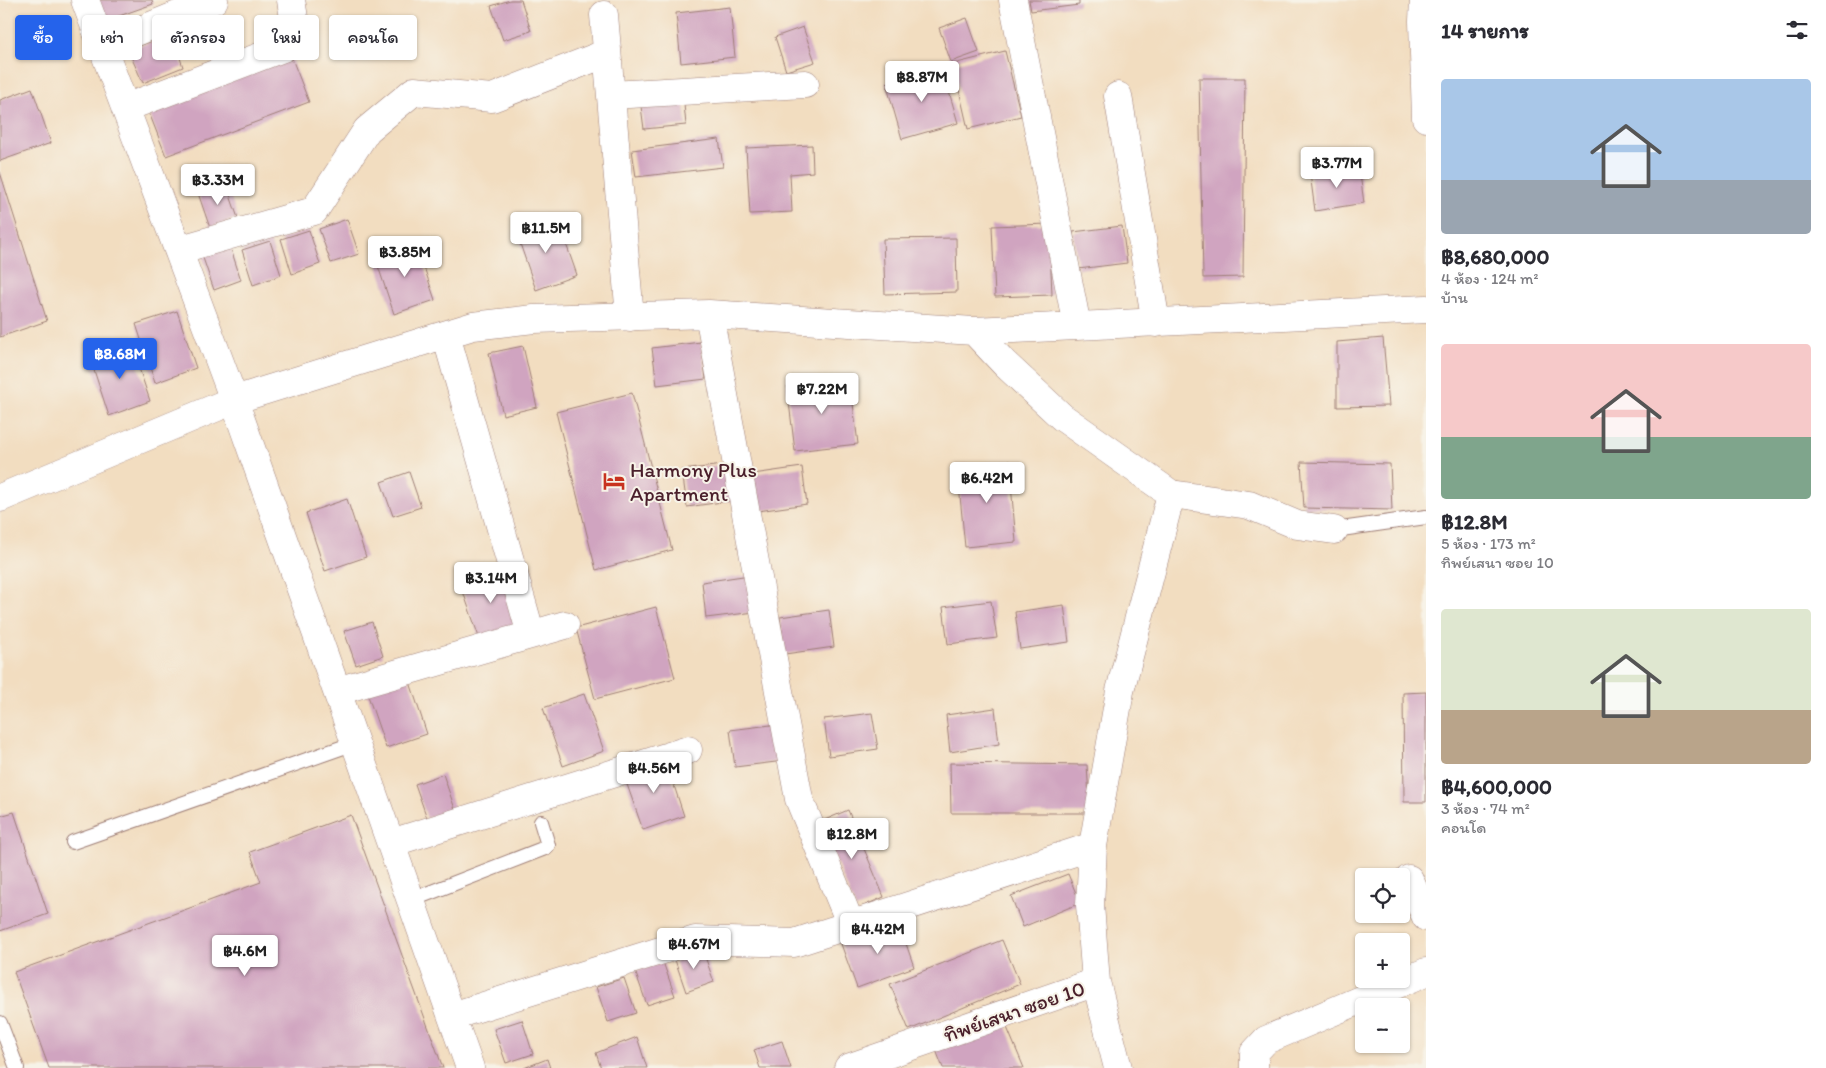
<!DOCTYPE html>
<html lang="th">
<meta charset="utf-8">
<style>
:root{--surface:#fff;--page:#f2f2f3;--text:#2b2b33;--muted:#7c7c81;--accent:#2563eb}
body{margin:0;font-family:Itim,"Playpen Sans Thai",sans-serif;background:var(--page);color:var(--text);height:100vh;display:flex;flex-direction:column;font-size:19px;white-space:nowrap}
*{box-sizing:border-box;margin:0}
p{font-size:16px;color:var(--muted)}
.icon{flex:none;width:28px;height:28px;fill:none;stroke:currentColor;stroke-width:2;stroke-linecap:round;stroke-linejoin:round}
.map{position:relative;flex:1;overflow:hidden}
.drawer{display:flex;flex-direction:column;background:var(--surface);width:400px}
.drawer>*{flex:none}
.top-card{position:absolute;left:15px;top:15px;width:475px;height:45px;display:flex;gap:10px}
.fabs{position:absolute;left:1355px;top:868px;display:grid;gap:10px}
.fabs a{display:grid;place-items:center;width:55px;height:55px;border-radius:5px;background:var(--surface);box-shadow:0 1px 4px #0004;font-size:25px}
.price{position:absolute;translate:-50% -42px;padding:0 11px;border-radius:5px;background:#fff;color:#222;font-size:16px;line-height:32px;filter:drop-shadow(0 1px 2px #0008)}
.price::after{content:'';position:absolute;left:50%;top:30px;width:15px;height:11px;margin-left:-8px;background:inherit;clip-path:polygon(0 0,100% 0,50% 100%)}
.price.current{background:var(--accent);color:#fff}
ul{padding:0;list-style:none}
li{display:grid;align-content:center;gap:10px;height:265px;padding:0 15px}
li span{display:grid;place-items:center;height:155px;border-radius:5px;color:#555}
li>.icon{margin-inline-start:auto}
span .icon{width:90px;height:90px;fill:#fffc;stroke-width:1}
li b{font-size:21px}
h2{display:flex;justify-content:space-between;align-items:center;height:60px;padding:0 15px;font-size:21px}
.tag{padding:0 18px;border-radius:5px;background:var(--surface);box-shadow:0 1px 4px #0004;font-size:18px;line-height:45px}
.tag.current{background:var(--accent);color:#fff}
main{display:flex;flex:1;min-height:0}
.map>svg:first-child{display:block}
.building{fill:#d0a4c0}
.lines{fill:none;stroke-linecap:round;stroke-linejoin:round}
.service-casing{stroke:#9e7e76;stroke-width:16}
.minor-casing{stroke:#9e7e76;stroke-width:29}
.service{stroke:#fff;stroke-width:14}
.minor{stroke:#fff;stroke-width:28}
.labels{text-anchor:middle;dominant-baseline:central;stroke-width:4;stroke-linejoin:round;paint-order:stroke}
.poi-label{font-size:21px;fill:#4a1f2b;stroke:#f7f3e8;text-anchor:start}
.street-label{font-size:21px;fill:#4a1f2b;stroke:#f7f3e8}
</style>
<main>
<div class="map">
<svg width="1426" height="1068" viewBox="0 0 1426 1068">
<rect width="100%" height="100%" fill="#f7f3e8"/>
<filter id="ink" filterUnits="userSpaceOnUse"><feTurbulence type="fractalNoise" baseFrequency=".02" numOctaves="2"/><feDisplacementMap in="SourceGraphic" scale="10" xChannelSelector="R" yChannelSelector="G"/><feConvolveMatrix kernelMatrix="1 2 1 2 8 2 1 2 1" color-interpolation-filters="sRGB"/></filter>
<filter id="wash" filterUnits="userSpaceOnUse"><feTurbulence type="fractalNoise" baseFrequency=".0096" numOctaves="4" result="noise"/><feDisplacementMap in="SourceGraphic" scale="20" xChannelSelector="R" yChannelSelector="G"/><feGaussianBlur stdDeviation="1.12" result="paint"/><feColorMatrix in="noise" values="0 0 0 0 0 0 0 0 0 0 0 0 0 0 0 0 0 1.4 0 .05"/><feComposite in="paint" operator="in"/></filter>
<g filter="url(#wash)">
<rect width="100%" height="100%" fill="#f2ddc0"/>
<g id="blocks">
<path class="building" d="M 94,0 L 152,0 L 153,4 L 102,22 Z
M 510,0 L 521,0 L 531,31 L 503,40 L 491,6 Z
M 1029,0 L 1079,0 L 1079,5 L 1031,11 Z
M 730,7 L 735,57 L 681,63 L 676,13 Z
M 219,14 L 230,47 L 202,57 L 191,23 Z
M 967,18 L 979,52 L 951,62 L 939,28 Z
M 803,27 L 815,62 L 786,71 L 775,37 Z
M 172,34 L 183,67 L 143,83 L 128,50 Z
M 1005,51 L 1021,116 L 968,129 L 953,64 Z
M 291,56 L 309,102 L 166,156 L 148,110 Z
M 942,67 L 958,123 L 902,139 L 886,83 Z
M 1199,78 L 1245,78 L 1243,277 L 1203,278 Z
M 32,88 L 51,143 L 0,161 L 0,100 Z
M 683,94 L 686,125 L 644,129 L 640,99 Z
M 719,139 L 723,167 L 636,177 L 632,150 Z
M 812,145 L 813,172 L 790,174 L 792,212 L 750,214 L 746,148 Z
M 1359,167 L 1364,203 L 1315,211 L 1310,173 Z
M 0,172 L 47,321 L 0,337 Z
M 226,184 L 238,218 L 210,228 L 198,193 Z
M 557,218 L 577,275 L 536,290 L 516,232 Z
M 347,219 L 359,254 L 331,263 L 319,229 Z
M 1049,224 L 1052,295 L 995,297 L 992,226 Z
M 1122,226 L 1127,263 L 1078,269 L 1073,232 Z
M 309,230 L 320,264 L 292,274 L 281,239 Z
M 956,238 L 957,292 L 885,294 L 883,239 Z
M 270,241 L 281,275 L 253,285 L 242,250 Z
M 416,243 L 435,300 L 394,314 L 375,257 Z
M 230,246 L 241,280 L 214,290 L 202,255 Z
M 177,311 L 196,368 L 155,383 L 136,324 Z
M 1383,338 L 1389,406 L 1337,407 L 1337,342 Z
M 701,342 L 706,379 L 657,385 L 652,348 Z
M 131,344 L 150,401 L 109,416 L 90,358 Z
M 523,346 L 537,407 L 503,415 L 489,353 Z
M 850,379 L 858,444 L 795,451 L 787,386 Z
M 632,393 L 672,550 L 596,570 L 556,412 Z
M 1009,461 L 1016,542 L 965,547 L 957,465 Z
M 1301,462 L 1390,464 L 1392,510 L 1304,508 Z
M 731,464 L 736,500 L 687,507 L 682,470 Z
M 802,467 L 807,504 L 758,511 L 753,474 Z
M 409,472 L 421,507 L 393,516 L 381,482 Z
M 347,499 L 366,557 L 325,571 L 306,513 Z
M 502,568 L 521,626 L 480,640 L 460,583 Z
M 750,575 L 755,612 L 706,618 L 702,582 Z
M 991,601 L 997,638 L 948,644 L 943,607 Z
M 1064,605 L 1069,642 L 1020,649 L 1015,612 Z
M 656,607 L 675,678 L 595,699 L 576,628 Z
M 829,610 L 834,647 L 785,654 L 780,617 Z
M 372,622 L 383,656 L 356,665 L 344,631 Z
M 408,676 L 427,734 L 386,748 L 366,690 Z
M 1426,692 L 1426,802 L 1404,802 L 1403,693 Z
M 584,694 L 604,751 L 563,766 L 543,708 Z
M 995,708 L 999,744 L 950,752 L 946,715 Z
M 872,713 L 878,749 L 829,756 L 824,719 Z
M 779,724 L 784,761 L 735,767 L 730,730 Z
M 665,758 L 684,816 L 643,830 L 623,773 Z
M 950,763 L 1087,765 L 1090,813 L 951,813 Z
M 443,774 L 455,809 L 427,818 L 415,784 Z
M 848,810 L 884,897 L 856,909 L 820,822 Z
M 14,812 L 48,914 L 0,931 L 0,816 Z
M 351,815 L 443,1068 L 49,1068 L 14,972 L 261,882 L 250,852 Z
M 1068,874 L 1080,903 L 1023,927 L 1011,896 Z
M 899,923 L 914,967 L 857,988 L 841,944 Z
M 1002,940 L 1020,984 L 909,1030 L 890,984 Z
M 702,948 L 714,982 L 686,992 L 674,957 Z
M 663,962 L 675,996 L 647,1005 L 635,971 Z
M 624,978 L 636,1013 L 608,1022 L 596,987 Z
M 1003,1018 L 1024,1068 L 943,1068 L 934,1045 Z
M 522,1020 L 533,1054 L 506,1063 L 494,1029 Z
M 637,1037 L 647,1068 L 601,1068 L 596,1053 Z
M 782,1041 L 791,1068 L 760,1068 L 754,1050 Z
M 547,1059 L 550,1068 L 524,1068 Z"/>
</g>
</g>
<g filter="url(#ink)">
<use href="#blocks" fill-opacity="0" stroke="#9e7e76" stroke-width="1"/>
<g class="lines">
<g class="service-casing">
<path id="service" d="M 1334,530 L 1426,517
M 73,842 L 355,743
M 411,900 L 545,848 L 548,845 L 541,822
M 0,1023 L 17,1068"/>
</g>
<g class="minor-casing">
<path id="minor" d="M 85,0 L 234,400 L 470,1068
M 1013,0 L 1077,326
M 1424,0 L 1423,21 L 1426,118
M 604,15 L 630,317
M 102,46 L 214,0
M 611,95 L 805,84
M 1118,96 L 1156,323
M 125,108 L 283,48 L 292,41 L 296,30 L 291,0
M 178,250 L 314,211 L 367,130 L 414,91 L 492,98 L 607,53
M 709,314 L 799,799 L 851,925
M 974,331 L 1005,364 L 1062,417 L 1171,494 L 1120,691 L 1093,846 L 1090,905 L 1096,982
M 446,335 L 528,624
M 1171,494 L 1249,505 L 1297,525 L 1334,530
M 0,498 L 234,400 L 473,326 L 534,319 L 709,314 L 974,331 L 1426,309
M 337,691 L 565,625
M 391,843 L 688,750
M 1409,879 L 1426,917
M 452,1016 L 695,940 L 794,943 L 1093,846
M 848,1068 L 1096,982 L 1118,1068
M 1254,1068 L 1254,1053 L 1266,1040 L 1426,972"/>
</g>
<use href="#service" class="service"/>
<use href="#minor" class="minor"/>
</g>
</g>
<defs>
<g id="hotel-bare" transform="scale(1.725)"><path d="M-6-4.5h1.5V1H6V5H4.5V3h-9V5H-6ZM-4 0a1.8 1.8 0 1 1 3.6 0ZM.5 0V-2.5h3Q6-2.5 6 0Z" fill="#c8321e" stroke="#f7f3e8" stroke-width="2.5" paint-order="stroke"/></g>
</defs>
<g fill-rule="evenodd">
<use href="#hotel-bare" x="614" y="481"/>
</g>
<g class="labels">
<g class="poi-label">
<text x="630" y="469">Harmony Plus<tspan x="630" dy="24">Apartment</tspan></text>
</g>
<g class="street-label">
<text transform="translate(1014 1011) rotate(-19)">ทิพย์เสนา ซอย 10</text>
</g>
</g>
</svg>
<div class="fabs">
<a><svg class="icon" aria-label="locate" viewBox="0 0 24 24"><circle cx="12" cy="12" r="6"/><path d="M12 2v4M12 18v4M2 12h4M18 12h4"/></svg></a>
<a>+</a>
<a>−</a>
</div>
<b class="price" style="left:922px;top:103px">฿8.87M</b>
<b class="price" style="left:1337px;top:189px">฿3.77M</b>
<b class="price" style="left:218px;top:206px">฿3.33M</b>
<b class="price" style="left:546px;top:254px">฿11.5M</b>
<b class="price" style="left:405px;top:278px">฿3.85M</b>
<b class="price current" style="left:120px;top:380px">฿8.68M</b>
<b class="price" style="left:822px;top:415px">฿7.22M</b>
<b class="price" style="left:987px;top:504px">฿6.42M</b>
<b class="price" style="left:491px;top:604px">฿3.14M</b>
<b class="price" style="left:654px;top:794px">฿4.56M</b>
<b class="price" style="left:852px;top:860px">฿12.8M</b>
<b class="price" style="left:878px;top:955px">฿4.42M</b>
<b class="price" style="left:694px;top:970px">฿4.67M</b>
<b class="price" style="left:245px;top:977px">฿4.6M</b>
<div class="top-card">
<a class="tag current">ซื้อ</a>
<a class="tag">เช่า</a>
<a class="tag">ตัวกรอง</a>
<a class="tag">ใหม่</a>
<a class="tag">คอนโด</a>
</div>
</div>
<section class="drawer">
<h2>14 รายการ<svg class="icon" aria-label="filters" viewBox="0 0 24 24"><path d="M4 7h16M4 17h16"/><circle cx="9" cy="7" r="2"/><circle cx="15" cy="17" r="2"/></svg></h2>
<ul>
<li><span style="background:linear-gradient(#a9c7e8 65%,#9aa5b1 0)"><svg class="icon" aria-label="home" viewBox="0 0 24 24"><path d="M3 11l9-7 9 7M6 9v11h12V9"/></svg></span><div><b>฿8,680,000</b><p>4 ห้อง · 124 m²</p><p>บ้าน</p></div></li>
<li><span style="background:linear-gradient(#f6c9c9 60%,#7fa58c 0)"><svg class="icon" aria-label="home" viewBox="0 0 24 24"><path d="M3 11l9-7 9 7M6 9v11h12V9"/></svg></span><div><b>฿12.8M</b><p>5 ห้อง · 173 m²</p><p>ทิพย์เสนา ซอย 10</p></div></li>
<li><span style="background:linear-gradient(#dfe7d0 65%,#b9a48a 0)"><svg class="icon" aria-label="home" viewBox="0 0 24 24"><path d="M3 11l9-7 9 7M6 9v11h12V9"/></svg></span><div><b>฿4,600,000</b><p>3 ห้อง · 74 m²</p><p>คอนโด</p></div></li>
</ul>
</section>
</main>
